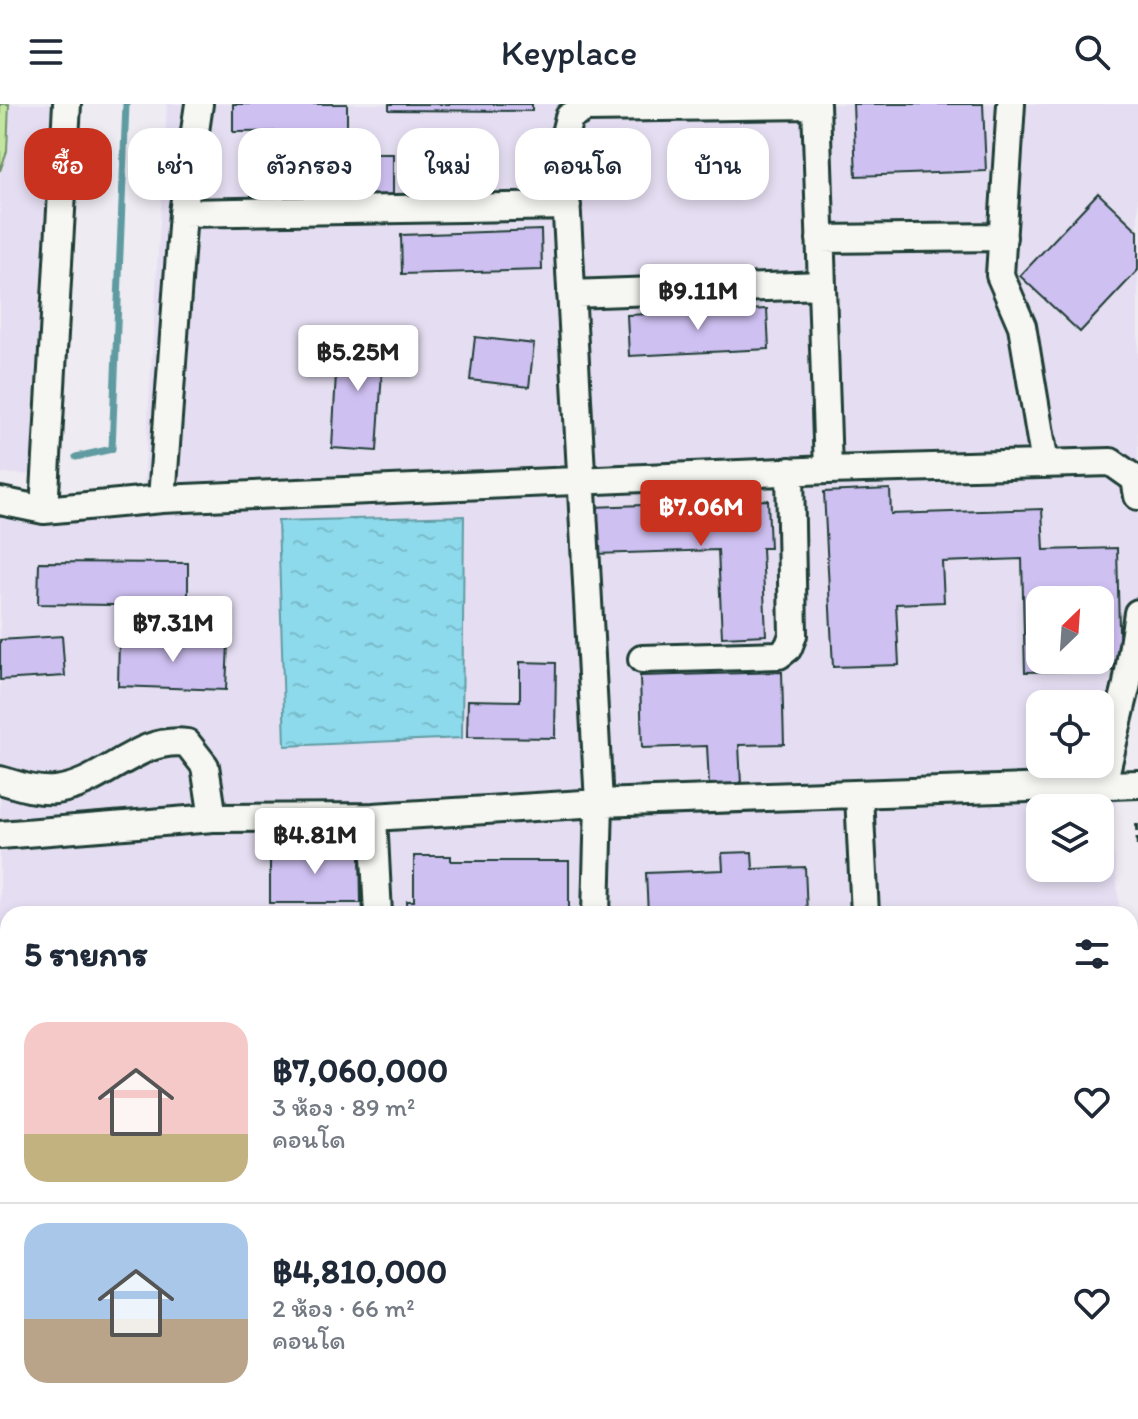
<!DOCTYPE html>
<html lang="th">
<meta charset="utf-8">
<style>
:root{--surface:#fff;--page:#f6f6f7;--text:#1f2937;--muted:#747a83;--line:#e0e1e3;--accent:#c8321e}
body{margin:0;font-family:Itim,"Playpen Sans Thai",sans-serif;background:var(--page);color:var(--text);height:100vh;display:flex;flex-direction:column;font-size:30px;white-space:nowrap}
*{box-sizing:border-box;margin:0}
p{font-size:26px;color:var(--muted)}
.icon{flex:none;width:44px;height:44px;fill:none;stroke:currentColor;stroke-width:2;stroke-linecap:round;stroke-linejoin:round}
.map{position:relative;flex:1;overflow:hidden}
.drawer{position:absolute;left:0px;top:802px;width:1138px;height:514px;display:flex;flex-direction:column;background:var(--surface);border-radius:24px 24px 0 0;box-shadow:0 4px 12px #0003}
.drawer>*{flex:none}
.banner{position:absolute;left:24px;top:24px;width:1090px;height:72px;display:flex;gap:16px}
.needle{width:52px;rotate:25deg}
.tools{position:absolute;left:1026px;top:482px;display:grid;gap:16px}
.tools a{display:grid;place-items:center;width:88px;height:88px;border-radius:16px;background:var(--surface);box-shadow:0 4px 12px #0003;font-size:40px}
.price{position:absolute;translate:-50% -68px;padding:0 18px;border-radius:8px;background:#fff;color:#222;font-size:26px;line-height:52px;filter:drop-shadow(0 2px 4px #0008)}
.price::after{content:'';position:absolute;left:50%;top:48px;width:24px;height:18px;margin-left:-12px;background:inherit;clip-path:polygon(0 0,100% 0,50% 100%)}
.price.on{background:var(--accent);color:#fff}
ul{padding:0;list-style:none}
li{display:flex;align-items:center;gap:24px;height:200px;padding:0 24px}
li+li{border-top:2px solid var(--line)}
li span{display:grid;place-items:center;flex:none;width:224px;height:160px;border-radius:24px;color:#555}
li>.icon{margin-inline-start:auto}
span .icon{width:96px;height:96px;fill:#fffc;stroke-width:1}
li b{font-size:34px}
h2{display:flex;justify-content:space-between;align-items:center;height:96px;padding:0 24px;font-size:34px}
.pill{padding:0 28px;border-radius:24px;background:var(--surface);box-shadow:0 4px 12px #0003;font-size:28px;line-height:72px}
.pill.on{background:var(--accent);color:#fff}
header{display:flex;justify-content:space-between;align-items:center;height:104px;padding:0 24px;background:var(--surface);font-size:36px;font-weight:600}
.map>svg:first-child{display:block}
.built{fill:#e5def2;fill-rule:evenodd}
.grass{fill:#c2e59f;stroke:#70916a;stroke-width:2}
.water{fill:url(#water-ripples);stroke:#619ba2;stroke-width:2}
.lines{fill:none;stroke-linecap:round;stroke-linejoin:round}
.stream{stroke:#619ba2;stroke-width:7}
.building{fill:#cfc0f2;stroke:#1f3d34;stroke-width:2;fill-rule:evenodd}
.minor-casing{stroke:#1f3d34;stroke-width:32}
.path{stroke:#1f3d34;stroke-width:4;stroke-dasharray:8 6;stroke-linecap:butt}
.minor{stroke:#f6f6f2;stroke-width:26}
</style>
<header><svg class="icon" aria-label="menu" viewBox="0 0 24 24"><path d="M4 6h16M4 12h16M4 18h16"/></svg>Keyplace<svg class="icon" aria-label="search" viewBox="0 0 24 24"><circle cx="10" cy="10" r="6"/><path d="M15 15l6 6"/></svg></header>
<div class="map">
<svg width="1138" height="1315" viewBox="0 0 1138 1315">
<defs>
<pattern id="water-ripples" width="26" height="14" patternUnits="userSpaceOnUse" patternTransform="scale(2)"><rect width="26" height="14" fill="#8ddaec"/><path d="M2 4q2-2 4 0t4 0M15 11q2-2 4 0t4 0" fill="none" stroke="#79bccb"/></pattern>
</defs>
<rect width="100%" height="100%" fill="#eeebf2"/>
<filter id="ink" filterUnits="userSpaceOnUse"><feTurbulence type="fractalNoise" baseFrequency=".0125" numOctaves="2"/><feDisplacementMap in="SourceGraphic" scale="16" xChannelSelector="R" yChannelSelector="G"/><feConvolveMatrix kernelMatrix="1 2 1 2 8 2 1 2 1" color-interpolation-filters="sRGB"/></filter>
<g filter="url(#ink)">
<path class="built" d="M 0,0 L 76,0 L 53,372 L 0,369 Z
M 167,0 L 1138,0 L 1138,552 L 1112,726 L 1120,810 L 8,810 L 8,1308 L 1130,1308 L 1130,919 L 1138,1003 L 1138,1315 L 0,1315 L 0,398 L 144,382 ZM 1040,496 L 1100,496 L 1100,556 L 1040,556 ZM 1040,600 L 1100,600 L 1100,660 L 1040,660 ZM 1040,704 L 1100,704 L 1100,764 L 1040,764 Z"/>
<path class="grass" d="M 0,0 L 9,0 L 7,47 L 0,67 Z"/>
<path class="water" d="M 464,412 L 462,634 L 285,642 L 278,417 Z"/>
<g class="lines">
<path class="stream" d="M 76,353 L 112,345 L 126,0"/>
</g>
<path class="building" d="M 233,0 L 347,0 L 347,27 L 233,28 Z
M 389,0 L 532,0 L 532,7 L 389,6 Z
M 853,0 L 983,0 L 986,67 L 856,72 Z
M 251,49 L 393,50 L 393,92 L 251,91 Z
M 1098,89 L 1138,127 L 1138,166 L 1080,228 L 1020,172 Z
M 541,126 L 542,166 L 402,170 L 401,131 Z
M 767,205 L 769,245 L 629,252 L 627,211 Z
M 338,232 L 384,234 L 377,347 L 332,344 Z
M 475,233 L 534,240 L 529,283 L 470,276 Z
M 890,385 L 891,410 L 1042,405 L 1044,446 L 1117,444 L 1120,566 L 1025,568 L 1022,455 L 942,458 L 944,498 L 896,500 L 899,561 L 833,563 L 824,388 ZM 1040,496 L 1100,496 L 1100,556 L 1040,556 Z
M 768,396 L 770,444 L 762,444 L 766,531 L 722,533 L 718,446 L 595,450 L 593,403 Z
M 39,458 L 188,459 L 188,502 L 38,500 Z
M 62,532 L 65,572 L 0,576 L 0,536 Z
M 119,534 L 228,538 L 226,586 L 118,582 Z
M 520,558 L 556,559 L 555,634 L 467,633 L 468,596 L 520,597 Z
M 782,568 L 784,640 L 739,641 L 741,680 L 709,681 L 707,642 L 642,644 L 640,572 Z
M 270,744 L 360,744 L 361,799 L 270,799 Z
M 752,748 L 753,765 L 805,763 L 807,810 L 648,810 L 646,769 L 723,766 L 722,749 Z
M 414,752 L 451,752 L 451,757 L 569,757 L 569,807 L 407,810 L 407,797 L 414,797 Z
M 8,1204 L 8,1308 L 64,1308 L 64,1315 L 0,1315 L 0,1205 Z
M 229,1308 L 364,1308 L 364,1315 L 229,1315 Z"/>
<g class="lines">
<g class="minor-casing">
<path id="minor" d="M 1011,0 L 1000,171 L 1022,222 L 1045,360
M 183,109 L 567,102
M 820,135 L 1003,133
M 571,190 L 822,181
M 828,366 L 1111,358 L 1135,375 L 1138,392
M 162,395 L 183,109 L 199,0
M 0,397 L 44,406 L 162,395 L 828,366 L 816,0
M 44,406 L 67,0
M 642,555 L 779,551 L 788,544 L 793,531 L 790,367
M 0,676 C 17,681 37,688 55,686 C 104,681 136,632 187,639 L 205,662 L 213,714
M 1103,680 L 1127,580 L 1138,509
M 859,692 L 865,810
M 373,713 L 378,810
M 0,731 L 213,714 L 373,713 L 599,699 L 1138,680
M 596,810 L 599,699 L 563,38 L 569,13 L 586,4 L 816,1
M 1130,979 L 1138,979
M 0,1096 L 8,1096
M 585,1308 L 585,1315
M 888,1308 L 889,1315"/>
</g>
<path class="path" d="M 1137,720 L 1138,746"/>
<use href="#minor" class="minor"/>
</g>
</g>
</svg>
<div class="tools">
<a><svg class="needle" viewBox="-14 -14 28 28"><path d="M0-13l5 13h-10z" fill="#e53935"/><path d="M0 13l5-13h-10z" fill="#747a83"/></svg></a>
<a><svg class="icon" aria-label="locate" viewBox="0 0 24 24"><circle cx="12" cy="12" r="6"/><path d="M12 2v4M12 18v4M2 12h4M18 12h4"/></svg></a>
<a><svg class="icon" aria-label="layers" viewBox="0 0 24 24"><path d="M12 4l9 5-9 5-9-5zM3 14l9 5 9-5"/></svg></a>
</div>
<b class="price" style="left:698px;top:228px">฿9.11M</b>
<b class="price" style="left:358px;top:289px">฿5.25M</b>
<b class="price on" style="left:701px;top:444px">฿7.06M</b>
<b class="price" style="left:173px;top:560px">฿7.31M</b>
<b class="price" style="left:315px;top:772px">฿4.81M</b>
<div class="banner">
<a class="pill on">ซื้อ</a>
<a class="pill">เช่า</a>
<a class="pill">ตัวกรอง</a>
<a class="pill">ใหม่</a>
<a class="pill">คอนโด</a>
<a class="pill">บ้าน</a>
</div>
<section class="drawer">
<h2>5 รายการ<svg class="icon" aria-label="filters" viewBox="0 0 24 24"><path d="M4 7h16M4 17h16"/><circle cx="9" cy="7" r="2"/><circle cx="15" cy="17" r="2"/></svg></h2>
<ul>
<li><span style="background:linear-gradient(#f6c9c9 70%,#c2b280 0)"><svg class="icon" aria-label="home" viewBox="0 0 24 24"><path d="M3 11l9-7 9 7M6 9v11h12V9"/></svg></span><div><b>฿7,060,000</b><p>3 ห้อง · 89 m²</p><p>คอนโด</p></div><svg class="icon" aria-label="heart" viewBox="0 0 24 24"><path d="M12 20l-8-8c-3-5 5-10 8-4 3-6 11-1 8 4z"/></svg></li>
<li><span style="background:linear-gradient(#a9c7e8 60%,#b9a48a 0)"><svg class="icon" aria-label="home" viewBox="0 0 24 24"><path d="M3 11l9-7 9 7M6 9v11h12V9"/></svg></span><div><b>฿4,810,000</b><p>2 ห้อง · 66 m²</p><p>คอนโด</p></div><svg class="icon" aria-label="heart" viewBox="0 0 24 24"><path d="M12 20l-8-8c-3-5 5-10 8-4 3-6 11-1 8 4z"/></svg></li>
</ul>
</section>
</div>
